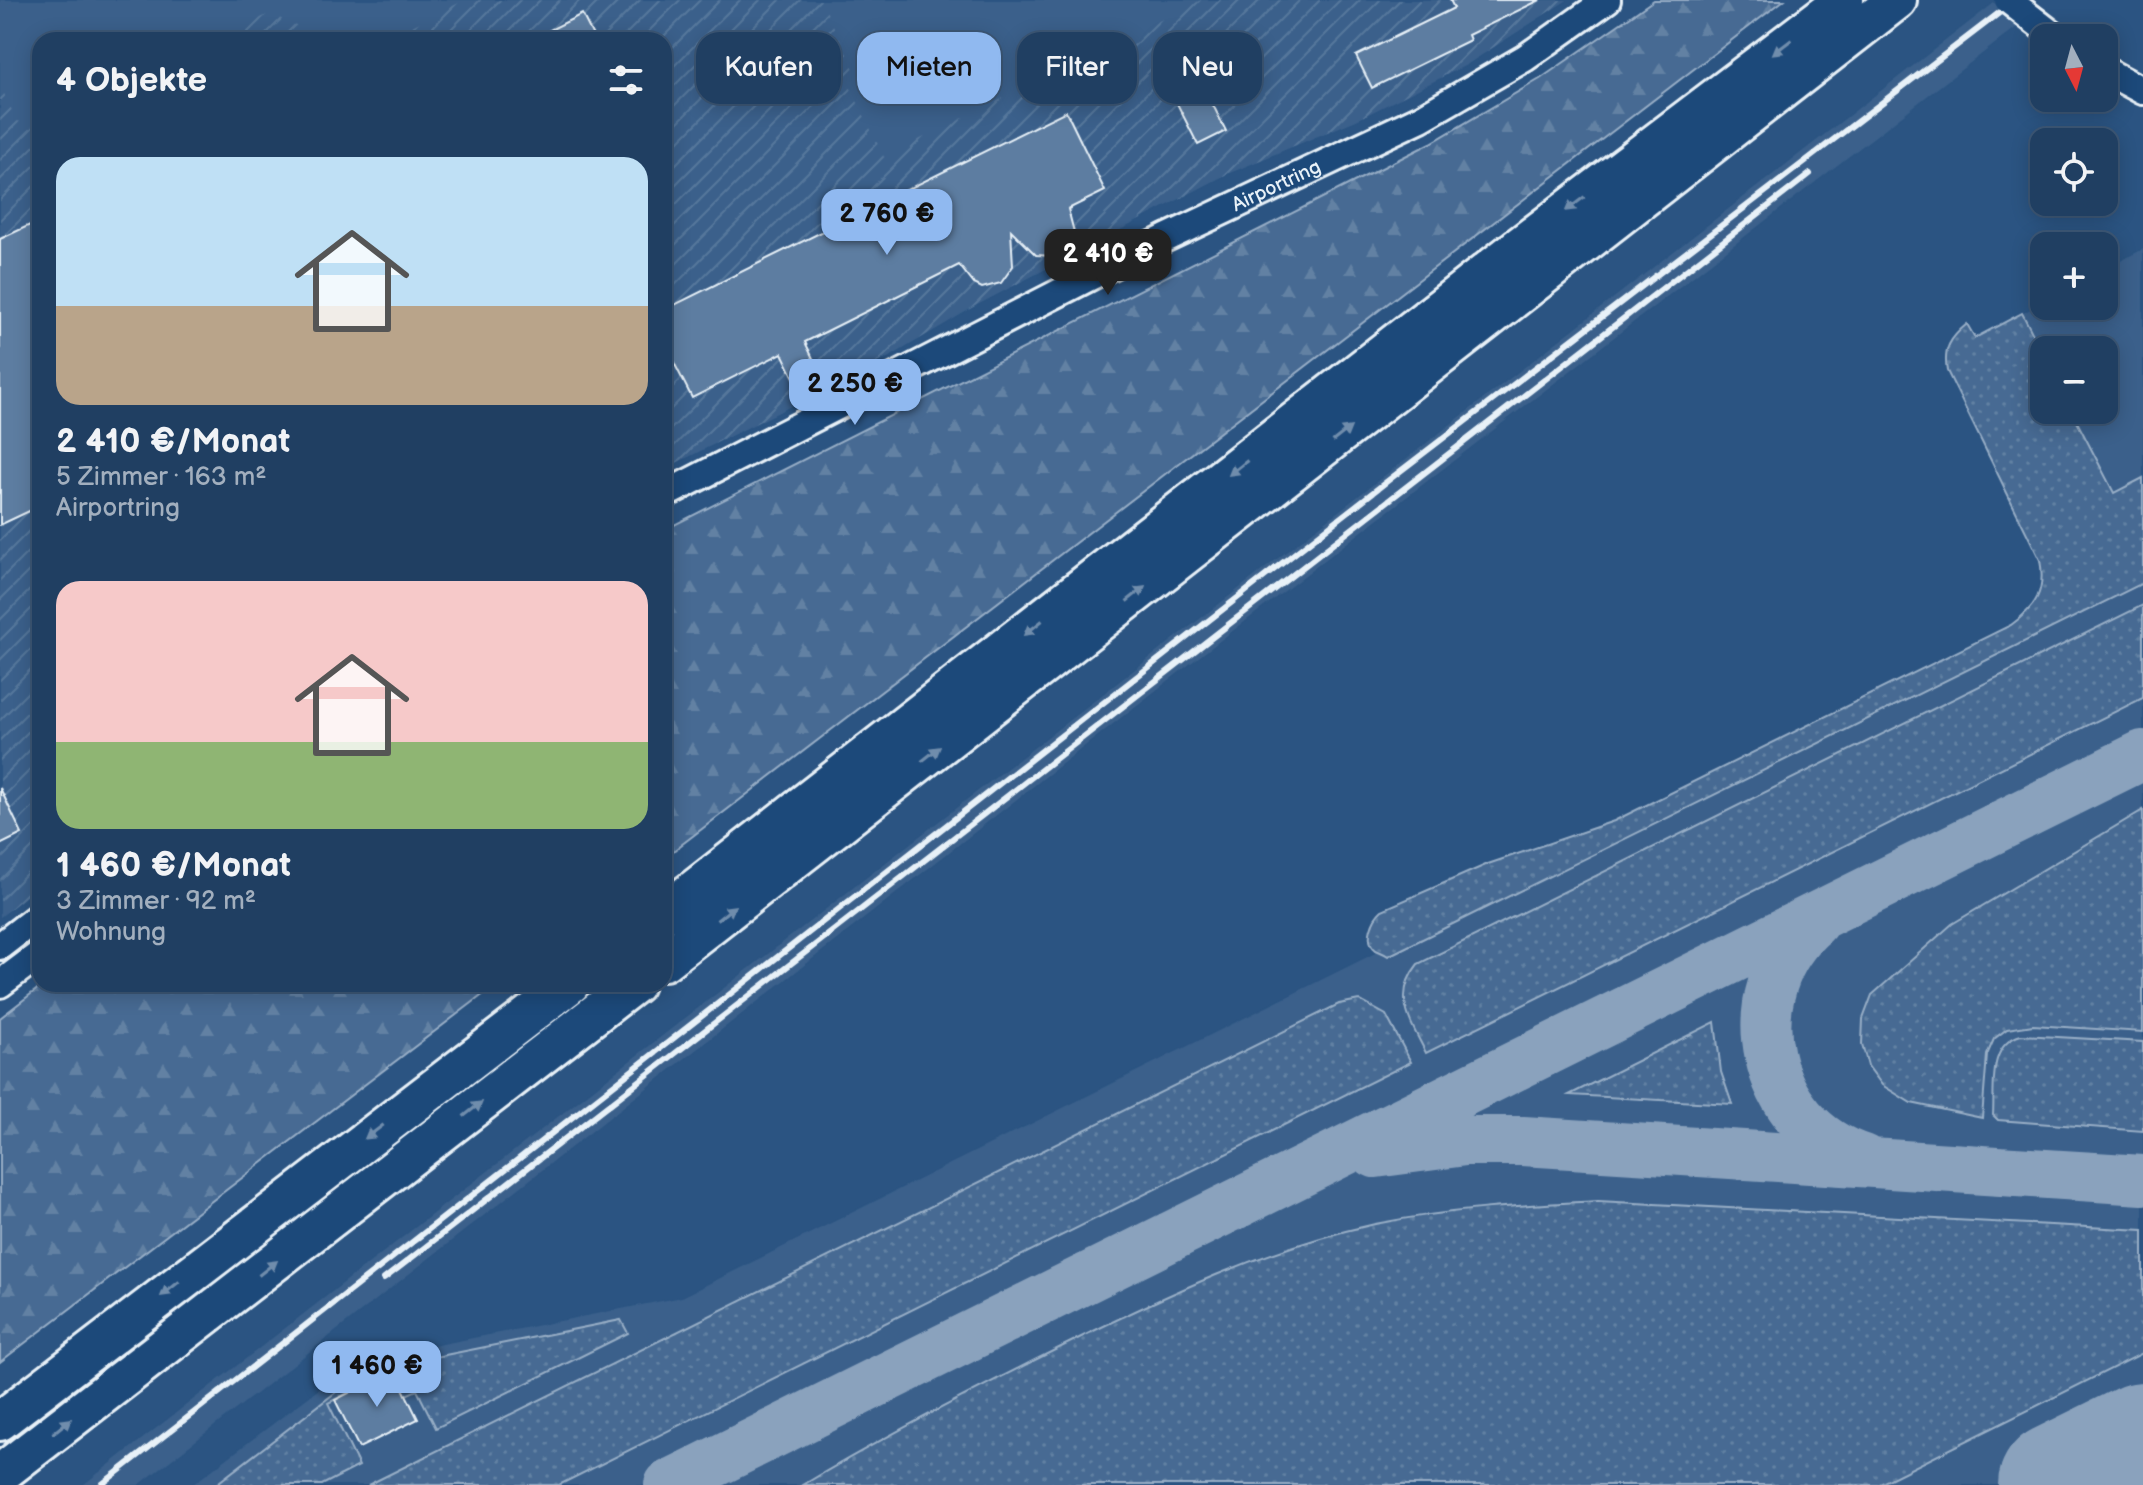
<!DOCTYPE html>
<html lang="de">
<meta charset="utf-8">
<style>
:root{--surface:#203f62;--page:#284668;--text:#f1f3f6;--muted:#a2afbe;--line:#3d5877;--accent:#90b9f0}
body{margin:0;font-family:"Balsamiq Sans",sans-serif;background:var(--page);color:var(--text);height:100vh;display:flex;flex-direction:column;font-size:30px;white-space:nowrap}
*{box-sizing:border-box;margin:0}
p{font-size:26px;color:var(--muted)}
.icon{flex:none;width:44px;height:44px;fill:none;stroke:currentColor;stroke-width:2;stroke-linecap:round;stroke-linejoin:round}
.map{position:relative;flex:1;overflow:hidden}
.side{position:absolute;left:32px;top:32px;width:640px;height:960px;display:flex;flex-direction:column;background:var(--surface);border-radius:24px;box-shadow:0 4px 20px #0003,0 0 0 2px var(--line)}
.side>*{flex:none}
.guide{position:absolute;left:696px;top:32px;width:760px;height:72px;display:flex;gap:16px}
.needle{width:52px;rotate:174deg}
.fabs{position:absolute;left:2030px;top:24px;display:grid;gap:16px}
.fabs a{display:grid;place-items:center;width:88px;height:88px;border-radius:16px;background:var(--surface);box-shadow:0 4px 20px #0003,0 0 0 2px var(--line);font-size:40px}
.price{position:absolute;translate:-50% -68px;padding:0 18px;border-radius:16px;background:var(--accent);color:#111;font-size:26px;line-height:52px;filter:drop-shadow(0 2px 4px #0008)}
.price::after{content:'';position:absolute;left:50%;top:48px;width:24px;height:18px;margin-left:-12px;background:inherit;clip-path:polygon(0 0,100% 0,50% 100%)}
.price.active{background:#222;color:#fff}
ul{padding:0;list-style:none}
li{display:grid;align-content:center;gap:16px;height:424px;padding:0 24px}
li span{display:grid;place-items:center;height:248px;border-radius:24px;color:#555}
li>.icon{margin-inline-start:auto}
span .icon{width:144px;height:144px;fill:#fffc;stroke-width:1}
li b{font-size:34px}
h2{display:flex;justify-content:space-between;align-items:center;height:96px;padding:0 24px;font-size:34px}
.pill{padding:0 28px;border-radius:24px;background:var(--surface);box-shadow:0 4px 20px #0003,0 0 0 2px var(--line);font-size:28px;line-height:72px}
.pill.active{background:var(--accent);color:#111}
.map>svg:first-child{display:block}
.built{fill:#3a608b;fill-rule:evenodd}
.industrial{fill:url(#industrial-furrows)}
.grass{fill:url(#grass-dots);stroke:#98aec6;stroke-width:2}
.forest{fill:url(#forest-firs);stroke:#98aec6;stroke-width:2}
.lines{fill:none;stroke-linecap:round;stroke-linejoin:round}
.taxiway{stroke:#8aa2bd;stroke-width:50}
.runway{stroke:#8aa2bd;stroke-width:124}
.building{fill:#5d7da1;stroke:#e8f1f8;stroke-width:2}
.minor-casing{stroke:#e8f1f8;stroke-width:32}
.highway-casing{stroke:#e8f1f8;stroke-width:44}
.minor{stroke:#1f4a7a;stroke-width:26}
.highway{stroke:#1f4a7a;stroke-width:38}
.rail{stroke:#e8f1f8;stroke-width:6}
.minor-bridge-casing{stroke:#e8f1f8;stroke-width:32;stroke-linecap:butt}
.minor-bridge{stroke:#1f4a7a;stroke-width:26}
.oneway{fill:#6f8dac}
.labels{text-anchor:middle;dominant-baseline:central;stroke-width:6;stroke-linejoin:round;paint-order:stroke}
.street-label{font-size:20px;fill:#e8f1f8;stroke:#1f4a7a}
</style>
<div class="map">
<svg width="2143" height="1485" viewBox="0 0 2143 1485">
<defs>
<pattern id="industrial-furrows" width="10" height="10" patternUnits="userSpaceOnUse" patternTransform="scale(2)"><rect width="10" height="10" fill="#3a608b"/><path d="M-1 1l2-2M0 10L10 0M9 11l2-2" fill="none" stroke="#56779c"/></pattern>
<pattern id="grass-dots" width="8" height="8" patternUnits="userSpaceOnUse" patternTransform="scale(2)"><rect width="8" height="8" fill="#476b93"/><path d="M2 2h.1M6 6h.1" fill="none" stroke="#6281a3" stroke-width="1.8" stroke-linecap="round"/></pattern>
<pattern id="forest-firs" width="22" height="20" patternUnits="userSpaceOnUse" patternTransform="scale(2)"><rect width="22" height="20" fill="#476b93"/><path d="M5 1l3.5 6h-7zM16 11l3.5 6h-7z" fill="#6281a3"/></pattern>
</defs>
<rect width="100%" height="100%" fill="#2b5482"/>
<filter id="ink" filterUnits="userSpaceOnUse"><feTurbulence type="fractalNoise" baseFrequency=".0125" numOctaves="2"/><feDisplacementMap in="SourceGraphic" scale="16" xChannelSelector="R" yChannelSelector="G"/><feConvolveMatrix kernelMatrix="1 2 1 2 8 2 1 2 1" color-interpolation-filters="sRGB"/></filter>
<g filter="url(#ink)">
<path class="built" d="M 0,0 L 1567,0 L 1466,65 L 1356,120 L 1227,174 L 975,306 L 891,356 L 664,469 L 664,40 L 40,40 L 40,885 L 0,917 Z
M 1994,3 L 2022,23 L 1191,663 L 139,1485 L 83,1485 Z
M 2143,249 L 2143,1485 L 192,1485 L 356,1361 L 682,1297 L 2081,603 L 1957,348 L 2044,302 L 2044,306 L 2104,306 L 2104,270 ZM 2044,350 L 2104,350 L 2104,410 L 2044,410 Z"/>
<path class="industrial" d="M 465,0 L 821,0 L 859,79 L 849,84 L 884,157 L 1201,0 L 1567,0 L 1466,65 L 1356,120 L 1227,174 L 975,306 L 891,356 L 664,469 L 664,40 L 383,40 Z
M 269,14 L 333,40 L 215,40 Z
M 0,85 L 17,121 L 40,125 L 40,885 L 0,917 Z"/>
<path class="grass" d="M 2022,313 L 2044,356 L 2044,410 L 2071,410 L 2114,493 L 2143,478 L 2143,583 L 1388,956 C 1384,953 1380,952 1376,950 C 1363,940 1373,918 1382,910 L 1488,864 L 1614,821 L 2011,625 C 2036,607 2046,591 2040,560 L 1947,371 C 1943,349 1950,338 1967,324 L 1975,338 Z
M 2143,605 L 2143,698 L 1426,1053 C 1410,1021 1392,996 1418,964 Z
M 2143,810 L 2143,1032 L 2033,1025 L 2007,1029 L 1994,1039 L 1987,1055 L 1982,1118 L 1911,1103 L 1882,1085 L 1868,1066 L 1862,1044 L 1863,1019 L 1872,995 L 1952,924 Z
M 1359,1000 L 1386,1015 L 1411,1062 L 559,1485 L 368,1485 L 1339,1004 Z
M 1715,1022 L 1721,1072 L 1732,1104 L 1569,1095 Z
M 2021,1035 L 2143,1042 L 2143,1131 L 1998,1120 L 1993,1115 C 1995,1086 1987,1045 2021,1035 Z
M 1598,1201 L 2143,1230 L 2143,1353 L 1878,1485 L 803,1485 C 888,1434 976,1389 1065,1345 C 1166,1295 1265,1248 1375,1224 C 1449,1209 1523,1205 1598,1201 Z
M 621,1320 L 628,1333 L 436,1428 L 417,1390 L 406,1395 L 393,1370 L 328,1403 L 359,1466 L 322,1485 L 215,1485 L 357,1376 L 380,1368 Z"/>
<path class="forest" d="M 1654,0 L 1784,0 L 664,858 L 664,530 L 1431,143 L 1540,79 Z
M 44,984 L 497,984 L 0,1362 L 0,1018 Z"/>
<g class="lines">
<path class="taxiway" d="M 1814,922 C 1732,992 1761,1127 1863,1159
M 1375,1153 L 1465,1141 L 1523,1141 L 2143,1180
M 669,1485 L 2143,755"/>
<path class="runway" d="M 2060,1485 L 2143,1444"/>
</g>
<path class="building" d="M 1450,0 L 1540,0 L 1468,35 L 1470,40 L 1372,88 L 1356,56 L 1454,8 Z
M 582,14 L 595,40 L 530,40 Z
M 1189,57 L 1226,131 L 1198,145 L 1161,72 Z
M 1066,111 L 1105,191 L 1068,209 L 1075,236 L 1063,252 L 1054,256 L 1036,255 L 1011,230 L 1013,266 L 1001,283 L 982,288 L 974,284 L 959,265 L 805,342 L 823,379 L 800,390 L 782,353 L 692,398 L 664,343 L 664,310 Z
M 30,225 L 40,245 L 40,506 L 0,525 L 0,239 Z
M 0,788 L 22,834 L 0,845 Z
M 394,1370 L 418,1419 L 359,1448 L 335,1400 Z"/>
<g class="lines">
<g class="minor-casing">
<g id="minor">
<path d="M 2104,70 L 2143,91"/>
<path id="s1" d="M 664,495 L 1166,238 L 1421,118 L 1525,58 L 1607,0"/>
<path d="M 0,946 L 40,915"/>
<path d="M 0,984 L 40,954"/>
</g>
</g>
<g class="highway-casing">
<path id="highway" d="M 664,913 L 1520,246 L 1844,0
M 664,961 L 1897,0
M 0,1421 L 570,984
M 0,1474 L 634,984"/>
</g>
<use href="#minor" class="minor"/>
<use href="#highway" class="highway"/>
<path class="rail" d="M 384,1279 L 1810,174
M 101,1485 L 1390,479 L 2003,10"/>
<g class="minor-bridge-casing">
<path id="minor-bridge" d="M 2008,0 L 2053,35"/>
</g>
<use href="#minor-bridge" class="minor-bridge"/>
</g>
<defs><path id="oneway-solid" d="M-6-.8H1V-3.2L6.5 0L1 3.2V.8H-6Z" transform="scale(2)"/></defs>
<g class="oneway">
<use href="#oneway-solid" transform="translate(1782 47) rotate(143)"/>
<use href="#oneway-solid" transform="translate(1575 204) rotate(143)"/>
<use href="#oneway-solid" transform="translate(1342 434) rotate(-38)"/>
<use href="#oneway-solid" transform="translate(1238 468) rotate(142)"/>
<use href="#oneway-solid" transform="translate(1136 594) rotate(-38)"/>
<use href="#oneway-solid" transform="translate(1033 628) rotate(142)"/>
<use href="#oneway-solid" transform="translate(931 754) rotate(-38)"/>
<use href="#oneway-solid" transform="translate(726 913) rotate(-38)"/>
<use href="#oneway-solid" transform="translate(473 1109) rotate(-38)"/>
<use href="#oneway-solid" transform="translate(374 1132) rotate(143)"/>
<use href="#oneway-solid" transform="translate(268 1268) rotate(-38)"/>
<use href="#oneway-solid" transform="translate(170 1289) rotate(142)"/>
<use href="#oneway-solid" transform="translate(62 1426) rotate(-38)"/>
</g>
</g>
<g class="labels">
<g class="street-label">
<text stroke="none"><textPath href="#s1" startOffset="686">Airportring</textPath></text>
</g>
</g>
</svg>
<div class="fabs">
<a><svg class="needle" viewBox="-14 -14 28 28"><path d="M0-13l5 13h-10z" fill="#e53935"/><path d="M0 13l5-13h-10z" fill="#a2afbe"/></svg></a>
<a><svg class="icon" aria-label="locate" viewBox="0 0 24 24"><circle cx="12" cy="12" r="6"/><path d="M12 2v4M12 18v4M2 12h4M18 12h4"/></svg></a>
<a>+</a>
<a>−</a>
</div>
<b class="price" style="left:887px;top:257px">2 760 €</b>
<b class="price active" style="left:1108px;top:297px">2 410 €</b>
<b class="price" style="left:855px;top:427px">2 250 €</b>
<b class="price" style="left:377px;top:1409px">1 460 €</b>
<div class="guide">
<a class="pill">Kaufen</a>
<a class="pill active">Mieten</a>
<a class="pill">Filter</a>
<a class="pill">Neu</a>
</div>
<section class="side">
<h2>4 Objekte<svg class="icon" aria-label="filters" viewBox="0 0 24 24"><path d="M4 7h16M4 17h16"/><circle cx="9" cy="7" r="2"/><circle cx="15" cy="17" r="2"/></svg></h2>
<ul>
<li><span style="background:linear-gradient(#bfe0f5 60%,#b9a48a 0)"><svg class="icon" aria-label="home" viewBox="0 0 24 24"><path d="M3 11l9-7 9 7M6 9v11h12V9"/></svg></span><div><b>2 410 €/Monat</b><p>5 Zimmer · 163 m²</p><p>Airportring</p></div></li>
<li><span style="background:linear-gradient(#f6c9c9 65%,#8fb573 0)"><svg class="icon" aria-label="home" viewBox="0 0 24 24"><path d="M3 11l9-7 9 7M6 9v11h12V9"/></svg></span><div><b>1 460 €/Monat</b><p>3 Zimmer · 92 m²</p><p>Wohnung</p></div></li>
</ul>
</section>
</div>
